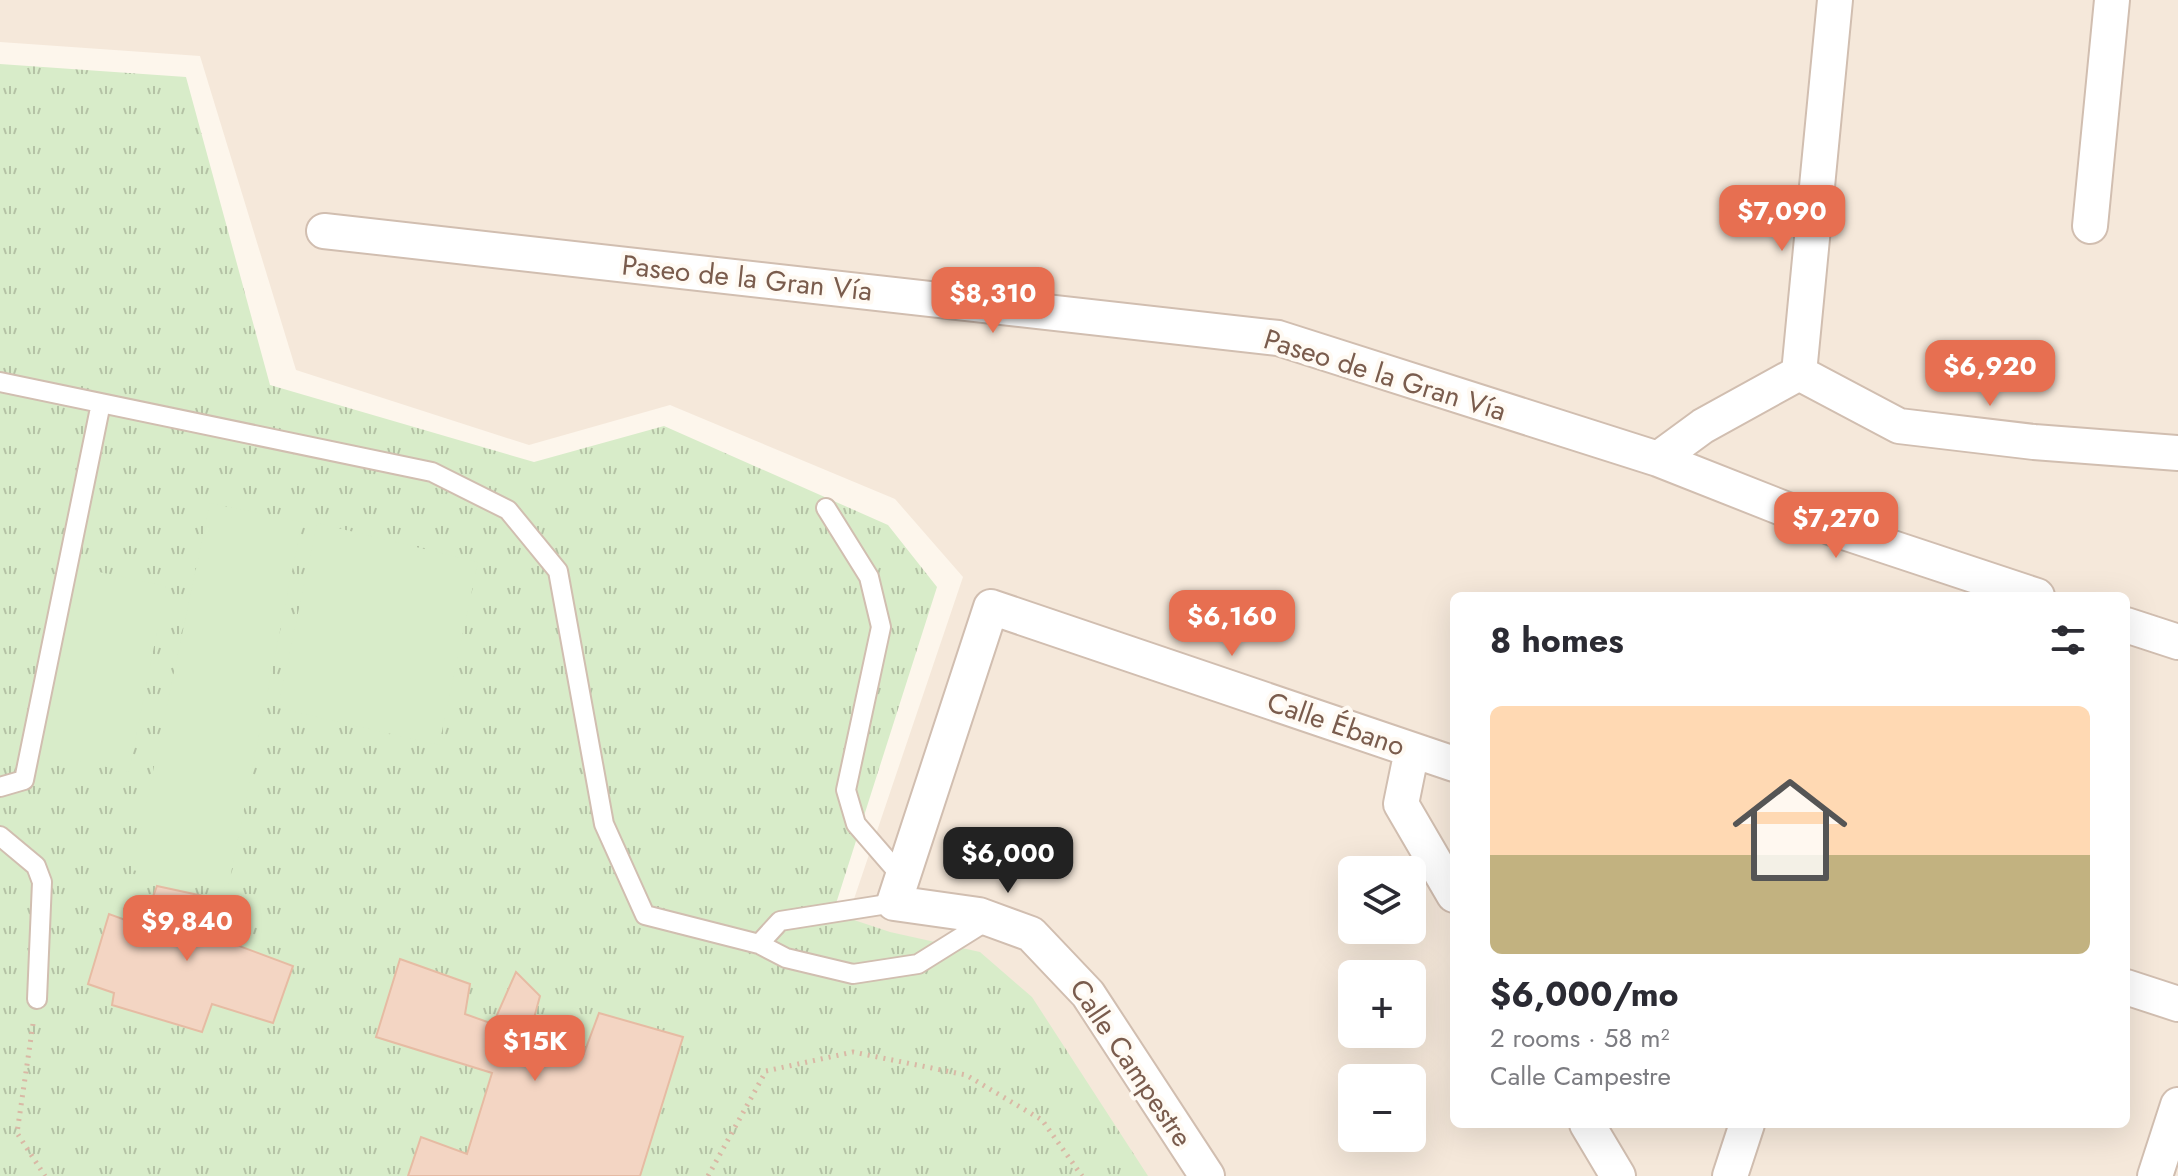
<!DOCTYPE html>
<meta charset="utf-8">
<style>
:root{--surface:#fff;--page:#f2f2f3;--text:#2b2b33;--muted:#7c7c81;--accent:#e76f51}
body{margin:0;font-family:Jost,sans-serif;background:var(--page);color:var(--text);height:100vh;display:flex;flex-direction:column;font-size:30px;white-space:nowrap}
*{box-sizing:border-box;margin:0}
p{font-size:26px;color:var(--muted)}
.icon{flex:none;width:44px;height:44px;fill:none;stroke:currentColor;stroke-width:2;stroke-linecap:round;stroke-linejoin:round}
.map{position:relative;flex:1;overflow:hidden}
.drawer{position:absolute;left:1450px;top:592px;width:680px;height:536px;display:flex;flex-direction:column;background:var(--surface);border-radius:12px;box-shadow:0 8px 32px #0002}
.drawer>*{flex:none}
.controls{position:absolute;left:1338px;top:856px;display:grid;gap:16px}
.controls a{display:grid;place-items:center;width:88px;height:88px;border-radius:12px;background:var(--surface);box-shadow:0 8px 32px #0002;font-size:40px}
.price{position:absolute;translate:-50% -68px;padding:0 18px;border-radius:16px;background:var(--accent);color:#fff;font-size:26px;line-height:52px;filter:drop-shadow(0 2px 4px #0008)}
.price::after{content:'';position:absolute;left:50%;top:48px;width:24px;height:18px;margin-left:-12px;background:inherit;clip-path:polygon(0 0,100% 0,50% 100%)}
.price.selected{background:#222;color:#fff}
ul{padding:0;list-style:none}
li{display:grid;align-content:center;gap:16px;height:424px;padding:0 40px}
li span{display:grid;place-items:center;height:248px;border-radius:12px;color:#555}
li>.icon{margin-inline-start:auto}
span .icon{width:144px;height:144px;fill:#fffc;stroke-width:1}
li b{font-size:34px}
h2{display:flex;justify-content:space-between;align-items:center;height:96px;padding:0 40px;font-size:34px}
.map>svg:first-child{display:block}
.residential{fill:#f5e8da;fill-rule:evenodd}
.grass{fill:url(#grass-tufts)}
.green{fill:#d8ecc9}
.building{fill:#f3d5c3;stroke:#e6bba3;stroke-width:2}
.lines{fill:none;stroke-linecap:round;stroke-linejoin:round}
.service-casing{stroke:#d1beb0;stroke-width:22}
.minor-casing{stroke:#d1beb0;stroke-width:38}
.path{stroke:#d9b8a5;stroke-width:5;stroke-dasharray:2 6;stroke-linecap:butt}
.service{stroke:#fff;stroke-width:18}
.minor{stroke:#fff;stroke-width:34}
.labels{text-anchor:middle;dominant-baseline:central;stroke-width:8;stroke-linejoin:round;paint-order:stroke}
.street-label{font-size:28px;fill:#7a5c4d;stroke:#fffaf3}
</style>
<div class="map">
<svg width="2178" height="1176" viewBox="0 0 2178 1176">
<defs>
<pattern id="grass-tufts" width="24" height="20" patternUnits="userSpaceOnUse" patternTransform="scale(2)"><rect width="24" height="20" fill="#d8ecc9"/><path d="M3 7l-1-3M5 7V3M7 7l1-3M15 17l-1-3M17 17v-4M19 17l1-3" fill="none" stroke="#b4c2a5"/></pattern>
</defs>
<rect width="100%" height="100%" fill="#fdf6ec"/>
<path class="residential" d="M 0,0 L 2178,0 L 2178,1176 L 1100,1176 L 834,958 L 963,577 L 895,499 L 670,405 L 529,445 L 296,370 L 200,56 L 0,42 ZM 1454,596 L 2126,596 L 2126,1124 L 1454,1124 ZM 1352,870 L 1412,870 L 1412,930 L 1352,930 ZM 1352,974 L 1412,974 L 1412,1034 L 1352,1034 ZM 1352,1078 L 1412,1078 L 1412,1138 L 1352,1138 Z"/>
<path class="grass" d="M 0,64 L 186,77 L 270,385 L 534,462 L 664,426 L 888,525 L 937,587 L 833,913 L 890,932 L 980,952 L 1032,997 L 1148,1176 L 0,1176 Z"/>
<path class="green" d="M 210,503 L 302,522 L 228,888 L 132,870 Z
M 317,523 L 478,562 L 439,745 L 278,708 Z
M 75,567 L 166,586 L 129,772 L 39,752 Z"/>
<path class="building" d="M 157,886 L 245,905 L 231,943 L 293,966 L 273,1023 L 212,1004 L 202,1032 L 112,1005 L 114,993 L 88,984 L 109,914 L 142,926 Z
M 400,959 L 470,984 L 465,1014 L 493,1024 L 516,972 L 540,996 L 528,1040 L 583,1056 L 599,1013 L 683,1037 L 640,1176 L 408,1176 L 421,1137 L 467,1154 L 492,1073 L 376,1037 Z"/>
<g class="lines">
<g class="service-casing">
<path id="service" d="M 0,382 L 432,472 L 508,510 L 558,571 L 604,824 L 645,915 L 759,944 L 786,958 L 853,974 L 918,964 L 990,919
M 826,508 L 869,577 L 881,627 L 846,790 L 856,824 L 902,877
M 0,787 L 24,780 L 101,403
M 0,836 L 36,866 L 42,882 L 37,999
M 759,944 L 780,921 L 894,903"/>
</g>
<g class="minor-casing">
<path id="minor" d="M 2090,226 L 2112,0
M 324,231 L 1278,338 L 1658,459 L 1838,530 L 2037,596
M 1799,373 L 1899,426 L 2034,442 L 2178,453
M 1658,459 L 1703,426 L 1799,373 L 1835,0
M 2126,625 L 2178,642
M 1412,750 L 1401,804 L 1454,895
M 2126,987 L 2178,1004
M 1587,1124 L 1618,1176
M 1207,1176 L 1088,994 L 1031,934 L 979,915 L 894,903 L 991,607 L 1454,764
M 1730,1176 L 1747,1124
M 2155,1176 L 2178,1105"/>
</g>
<path class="path" d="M 33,1024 L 17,1133 L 45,1176
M 708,1176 L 766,1071 L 853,1052 L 966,1075 L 1042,1120 L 1082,1176"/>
<use href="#service" class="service"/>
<use href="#minor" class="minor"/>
</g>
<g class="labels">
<g class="street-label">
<text transform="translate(747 278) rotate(6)">Paseo de la Gran Vía</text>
<text transform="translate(1385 375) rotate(17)">Paseo de la Gran Vía</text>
<text transform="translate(1336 724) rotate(19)">Calle Ébano</text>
<text transform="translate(1131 1063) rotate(56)">Calle Campestre</text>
</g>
</g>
</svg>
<div class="controls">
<a><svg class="icon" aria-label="layers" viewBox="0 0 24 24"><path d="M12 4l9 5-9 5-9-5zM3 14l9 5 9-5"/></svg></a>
<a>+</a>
<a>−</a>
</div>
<b class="price" style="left:1782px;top:253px">$7,090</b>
<b class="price" style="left:993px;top:335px">$8,310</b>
<b class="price" style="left:1990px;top:408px">$6,920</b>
<b class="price" style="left:1836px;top:560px">$7,270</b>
<b class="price" style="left:1232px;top:658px">$6,160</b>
<b class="price selected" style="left:1008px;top:895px">$6,000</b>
<b class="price" style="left:187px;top:963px">$9,840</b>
<b class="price" style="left:535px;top:1083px">$15K</b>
<section class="drawer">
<h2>8 homes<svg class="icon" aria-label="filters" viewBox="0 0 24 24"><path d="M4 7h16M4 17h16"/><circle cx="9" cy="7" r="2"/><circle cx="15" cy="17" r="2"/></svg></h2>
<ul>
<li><span style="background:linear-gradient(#ffd9b3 60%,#c2b280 0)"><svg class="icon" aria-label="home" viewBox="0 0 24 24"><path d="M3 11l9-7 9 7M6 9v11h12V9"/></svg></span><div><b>$6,000/mo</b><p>2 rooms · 58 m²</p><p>Calle Campestre</p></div></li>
</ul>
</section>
</div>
